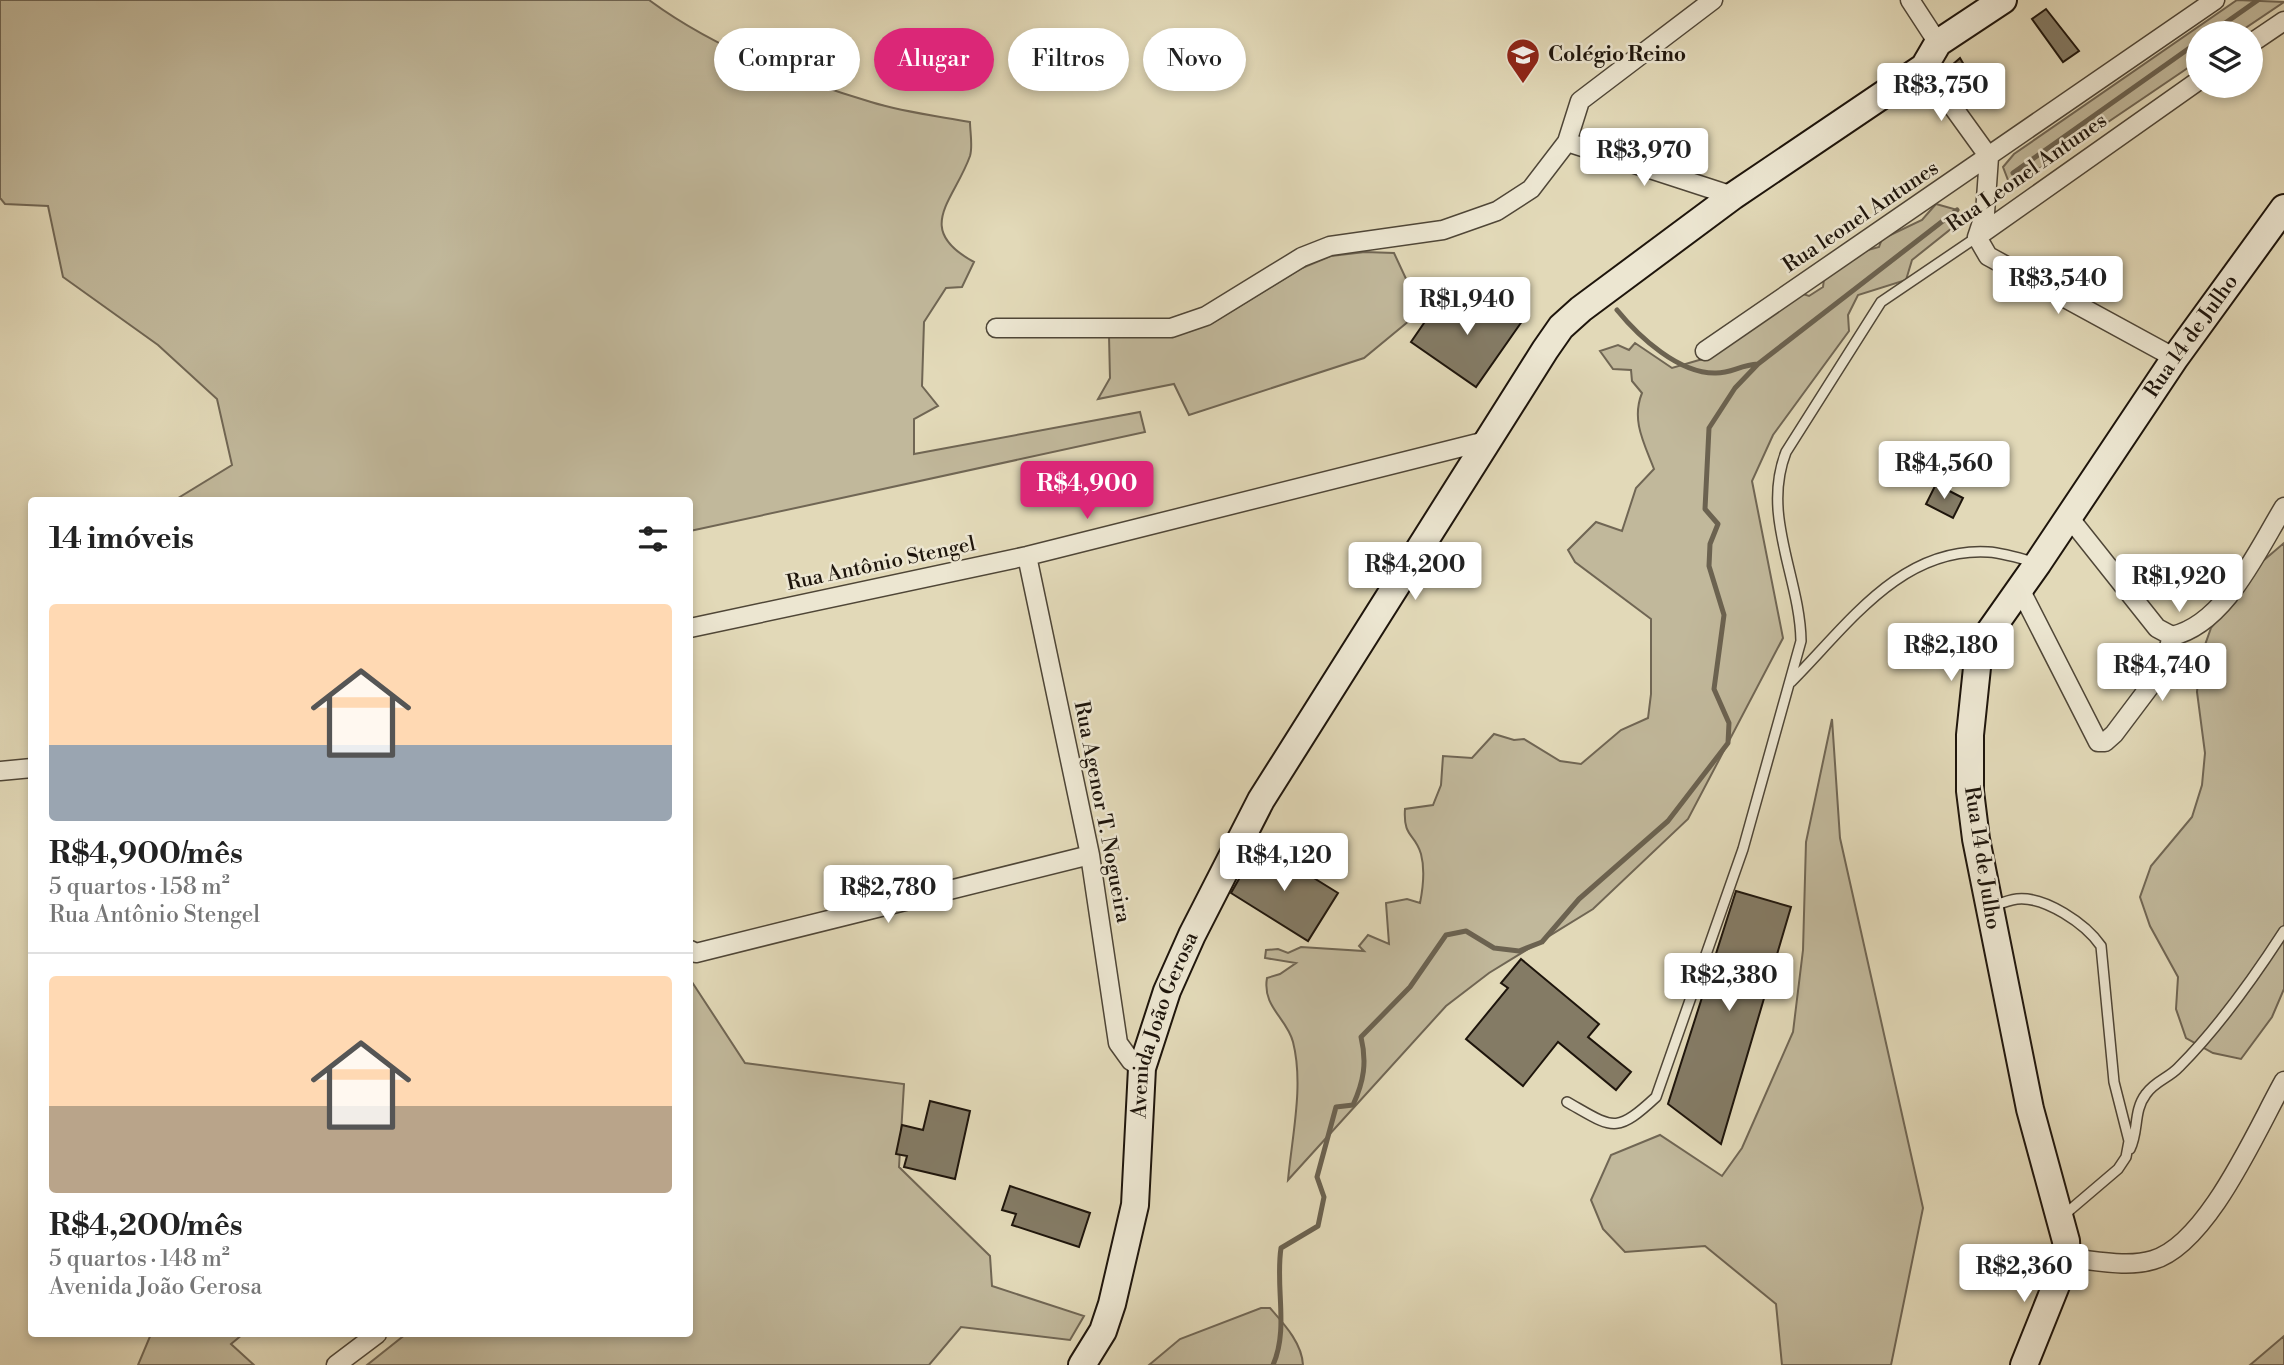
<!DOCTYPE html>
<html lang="pt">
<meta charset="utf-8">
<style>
:root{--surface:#fff;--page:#f6f6f6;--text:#222;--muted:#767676;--line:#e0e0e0;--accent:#db2777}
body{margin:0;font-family:"Libre Bodoni",serif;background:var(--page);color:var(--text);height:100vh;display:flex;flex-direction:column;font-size:26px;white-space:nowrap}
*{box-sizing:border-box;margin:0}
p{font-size:23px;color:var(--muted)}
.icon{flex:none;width:38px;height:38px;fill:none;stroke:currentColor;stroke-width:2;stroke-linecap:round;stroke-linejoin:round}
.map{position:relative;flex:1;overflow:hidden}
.sheet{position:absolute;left:28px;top:497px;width:665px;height:840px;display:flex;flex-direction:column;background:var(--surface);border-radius:7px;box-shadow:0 4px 10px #0003}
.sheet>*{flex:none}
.guide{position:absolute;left:714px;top:28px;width:665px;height:63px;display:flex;gap:14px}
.fabs{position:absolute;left:2186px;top:21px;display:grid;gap:14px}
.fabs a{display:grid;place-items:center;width:77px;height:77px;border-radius:50%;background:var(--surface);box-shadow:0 4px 10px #0003;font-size:35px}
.price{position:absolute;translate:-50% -60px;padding:0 16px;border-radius:7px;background:#fff;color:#222;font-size:23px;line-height:46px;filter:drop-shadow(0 2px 4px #0008)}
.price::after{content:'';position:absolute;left:50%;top:42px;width:21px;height:16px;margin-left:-10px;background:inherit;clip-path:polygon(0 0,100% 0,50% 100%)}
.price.active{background:var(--accent);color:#fff}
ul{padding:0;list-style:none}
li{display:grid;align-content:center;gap:14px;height:371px;padding:0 21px}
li+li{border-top:2px solid var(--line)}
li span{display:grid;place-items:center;height:217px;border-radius:7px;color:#555}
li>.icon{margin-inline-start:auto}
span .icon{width:126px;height:126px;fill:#fffc;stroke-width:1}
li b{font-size:30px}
h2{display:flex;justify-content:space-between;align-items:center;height:84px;padding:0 21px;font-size:30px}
.tag{padding:0 24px;border-radius:32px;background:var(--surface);box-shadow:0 4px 10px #0003;font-size:24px;line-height:63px}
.tag.active{background:var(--accent);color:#fff}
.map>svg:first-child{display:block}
.green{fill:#c1b89b;stroke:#706654;stroke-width:2}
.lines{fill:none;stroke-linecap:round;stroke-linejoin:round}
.stream{stroke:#6b6250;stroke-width:5}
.building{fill:#847b65;stroke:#1e150c;stroke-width:2}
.lane-casing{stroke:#4f4637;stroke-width:12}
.street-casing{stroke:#4f4637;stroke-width:21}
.secondary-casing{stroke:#1e150c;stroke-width:30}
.lane{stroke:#ece6d1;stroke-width:9}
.street{stroke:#ece6d1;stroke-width:18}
.secondary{stroke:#ece6d1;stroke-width:26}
.labels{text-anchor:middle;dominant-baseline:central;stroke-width:5;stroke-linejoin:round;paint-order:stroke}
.poi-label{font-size:21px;font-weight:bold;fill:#1e150c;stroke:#ece6d1;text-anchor:start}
.street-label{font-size:21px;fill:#1e150c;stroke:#ece6d1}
</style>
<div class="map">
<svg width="2284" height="1365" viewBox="0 0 2284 1365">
<rect width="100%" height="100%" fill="#e2d9b8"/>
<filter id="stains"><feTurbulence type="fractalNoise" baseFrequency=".00286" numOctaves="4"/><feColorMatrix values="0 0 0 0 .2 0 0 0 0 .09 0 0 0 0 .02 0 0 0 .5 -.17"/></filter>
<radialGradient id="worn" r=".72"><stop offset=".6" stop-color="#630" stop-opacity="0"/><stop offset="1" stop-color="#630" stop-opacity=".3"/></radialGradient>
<path class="green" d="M 0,0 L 649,0 C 714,48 793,79 871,102 C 903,112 937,116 970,122 C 970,132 973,146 970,156 C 954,201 913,229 974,262 L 962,287 L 946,288 L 924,322 L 922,386 L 938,406 L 914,419 L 914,454 L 1140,412 L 1145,432 L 690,531 L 690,500 L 175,500 L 232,465 L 217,399 L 158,345 L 63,277 L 48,206 L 5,204 L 0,198 Z
M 2237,0 L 2284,2 L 2238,33 L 2198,33 L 2198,61 L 2030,175 L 2013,182 L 2008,180 L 2003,167 L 2014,154 Z
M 1936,204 L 1954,209 L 1957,224 L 1912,260 L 1906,280 L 1858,295 L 1848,315 L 1849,331 L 1773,435 L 1752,481 L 1783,638 L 1688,819 L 1593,909 L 1489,973 L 1446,1006 L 1288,1180 C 1292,1136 1304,1085 1293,1042 C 1287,1018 1262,1007 1267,978 L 1280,974 L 1296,963 L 1265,958 L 1266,950 L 1278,949 L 1288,953 L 1301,947 L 1364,951 L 1359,946 L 1368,935 L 1389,944 L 1386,903 L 1407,899 L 1420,903 C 1423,888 1425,869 1421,854 C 1415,833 1403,838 1405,809 L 1433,805 L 1441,785 L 1443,756 L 1472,758 L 1494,734 L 1514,740 L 1524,739 L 1560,761 L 1581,764 L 1621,730 L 1648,718 L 1651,694 L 1651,619 L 1575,562 L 1568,550 L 1596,522 L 1622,531 L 1636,488 L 1654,469 C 1644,443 1631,420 1642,393 L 1632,381 L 1631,370 L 1613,369 L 1600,351 L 1618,345 L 1629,350 L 1635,343 L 1672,368 L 1706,358 L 1800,293 L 1809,296 L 1823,287 L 1824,279 L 1861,252 L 1879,247 L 1882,239 L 1922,220 Z
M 1365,252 L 1394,253 L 1421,311 L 1364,358 L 1189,415 L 1174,384 L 1098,399 L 1110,378 L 1109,336 L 1212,323 L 1302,268 L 1331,256 Z
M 2284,543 L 2284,989 L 2272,1017 L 2241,1059 L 2213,1053 L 2186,1038 L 2176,1009 L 2178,977 L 2150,926 L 2140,897 L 2151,866 L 2192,817 L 2202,785 L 2205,753 L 2197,692 L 2200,659 L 2211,628 L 2229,605 L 2243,578 Z
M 1832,719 L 1840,838 L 1923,1208 L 1891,1365 L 1782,1365 L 1776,1304 L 1705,1246 L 1625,1252 L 1603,1229 L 1591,1200 L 1611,1155 L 1660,1135 L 1722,1176 L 1742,1148 L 1793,1032 L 1803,950 L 1806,842 Z
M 690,979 L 745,1063 L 904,1084 L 899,1167 L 990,1256 L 992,1286 L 1084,1316 L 1070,1340 L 961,1327 L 929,1365 L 367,1365 L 406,1334 L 690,1334 Z
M 1261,1308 L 1270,1308 C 1284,1324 1302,1343 1303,1365 L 1149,1365 L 1180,1339 Z
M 151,1334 L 243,1334 L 231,1344 L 254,1365 L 138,1365 Z
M 2284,1336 L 2284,1365 L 2250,1365 Z"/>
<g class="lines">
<path class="stream" d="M 2211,33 L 2258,0
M 2013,173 L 2198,42
M 1617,310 C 1639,337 1679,374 1716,373 C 1732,373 1740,365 1758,364 L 1957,210
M 1273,1365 C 1289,1329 1275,1287 1281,1248 L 1318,1226 L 1324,1197 L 1317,1177 L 1336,1107 L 1353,1105 C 1364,1081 1367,1062 1361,1037 L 1410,987 L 1446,935 L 1466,931 L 1494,948 L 1519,951 L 1542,942 L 1579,899 L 1668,821 L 1728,743 L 1729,723 L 1714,689 L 1724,615 L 1709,566 L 1710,544 L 1718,524 L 1705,509 L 1709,428 L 1735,388 L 1758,364"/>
</g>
<path class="building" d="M 2046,9 L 2079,51 L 2063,62 L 2032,19 Z
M 1960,58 L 1978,89 L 1960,98 L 1943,73 Z
M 1444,294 L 1468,311 L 1476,300 L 1500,316 L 1507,305 L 1525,317 L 1476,387 L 1411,342 Z
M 1936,484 L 1963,498 L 1953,518 L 1926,504 Z
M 1259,844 L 1338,893 L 1308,941 L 1231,893 Z
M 1736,891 L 1791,907 L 1721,1144 L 1668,1104 Z
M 1521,959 L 1599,1024 L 1588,1037 L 1631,1072 L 1616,1090 L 1558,1042 L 1523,1086 L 1466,1039 L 1508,988 L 1501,983 Z
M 930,1101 L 970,1111 L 955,1179 L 904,1167 L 907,1156 L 896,1154 L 902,1125 L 923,1130 Z
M 1010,1186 L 1090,1213 L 1079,1247 L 1012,1225 L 1016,1214 L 1002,1210 Z"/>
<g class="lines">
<g class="lane-casing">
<path id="lane" d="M 1791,682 C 1847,626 1900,547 1988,552 C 2004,553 2020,558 2036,563
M 1991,907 C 1999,904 2008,900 2017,899 C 2045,896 2086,924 2101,946 L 2114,1082 L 2129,1141 L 2126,1157 L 2118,1169 L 2064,1215
M 1567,1102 C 1613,1128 1615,1135 1656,1097 L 1743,849 L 1801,641 C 1800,577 1761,516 1786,452 L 1881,302 L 1977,237
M 2130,1149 C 2139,1131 2133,1111 2146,1094 C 2155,1081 2169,1078 2179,1067 C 2219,1027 2253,979 2284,931"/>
</g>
<g class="street-casing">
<path id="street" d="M 1910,0 L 1938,43
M 2250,44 L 2284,21
M 1924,67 L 1989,157 L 1985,213 L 1977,237
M 1567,142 L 1733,196
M 1977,237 L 2198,81
M 1977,237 L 1988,256 L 2175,358
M 996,328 L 1171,328 L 1206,316 L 1302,257 L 1330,246 L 1443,230 L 1497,211 L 1531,189 L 1567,142 L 1580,101 L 1713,0
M 1705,351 L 2215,0
M 2068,516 L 2157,628 L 2172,636 C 2225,624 2257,551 2284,507
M 1027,556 L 1090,855 L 1118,1043 L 1131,1061 L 1142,1068
M 2020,589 L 2098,742 L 2105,742 L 2114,734 L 2163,669 L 2172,636
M 690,628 L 1027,556 L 1490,440
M 0,771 L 32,768
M 690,950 L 696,953 L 1090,855
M 2067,1258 C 2094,1260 2127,1268 2153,1260 C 2208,1244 2257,1129 2284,1081
M 336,1365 L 377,1334"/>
</g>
<g class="secondary-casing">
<g id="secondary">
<path id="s1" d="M 1082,1365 L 1103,1331 L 1112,1304 L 1135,1205 L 1142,1068 L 1167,991 L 1192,935 L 1261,800 L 1545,350 L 1561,327 L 1581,309 L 1733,196 L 1924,67 L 1938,43 L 2003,0"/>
<path id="s2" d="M 2024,1365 L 2067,1258 L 2066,1241 L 2030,1109 L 1976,839 L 1970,791 L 1970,735 L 1978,658 L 1988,634 L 2038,563 L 2175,358 L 2284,208"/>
</g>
</g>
<use href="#lane" class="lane"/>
<use href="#street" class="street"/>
<use href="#secondary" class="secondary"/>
</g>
<defs>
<g id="school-pin" transform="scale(1.75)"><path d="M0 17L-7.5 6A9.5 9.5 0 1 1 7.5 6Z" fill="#8f2418" stroke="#ece6d1"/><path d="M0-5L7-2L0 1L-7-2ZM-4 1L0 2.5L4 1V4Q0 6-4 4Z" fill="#fff"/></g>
</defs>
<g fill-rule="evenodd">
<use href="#school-pin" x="1523" y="55"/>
</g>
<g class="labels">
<g class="poi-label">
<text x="1548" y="55">Colégio Reino</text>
</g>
<g class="street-label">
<text transform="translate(2027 173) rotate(-35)">Rua Leonel Antunes</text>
<text transform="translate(1861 217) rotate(-34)">Rua leonel Antunes</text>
<text stroke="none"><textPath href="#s2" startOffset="1113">Rua 14 de Julho</textPath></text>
<text transform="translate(881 564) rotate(-12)">Rua Antônio Stengel</text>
<text transform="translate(1102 812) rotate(79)">Rua Agenor T. Nogueira</text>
<text transform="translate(1982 858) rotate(81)">Rua 14 de Julho</text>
<text stroke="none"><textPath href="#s1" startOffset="354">Avenida João Gerosa</textPath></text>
</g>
</g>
<rect width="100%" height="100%" filter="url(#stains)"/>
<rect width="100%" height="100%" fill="url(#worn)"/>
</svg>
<div class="fabs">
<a><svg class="icon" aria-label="layers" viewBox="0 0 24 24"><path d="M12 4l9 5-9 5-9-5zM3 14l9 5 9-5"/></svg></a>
</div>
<b class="price" style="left:1941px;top:123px">R$3,750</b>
<b class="price" style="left:1644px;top:188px">R$3,970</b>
<b class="price" style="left:2058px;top:316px">R$3,540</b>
<b class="price" style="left:1467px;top:337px">R$1,940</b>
<b class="price" style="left:1944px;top:501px">R$4,560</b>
<b class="price active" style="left:1087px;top:521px">R$4,900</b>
<b class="price" style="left:1415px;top:602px">R$4,200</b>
<b class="price" style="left:2179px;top:614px">R$1,920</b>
<b class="price" style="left:1951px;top:683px">R$2,180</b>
<b class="price" style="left:2162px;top:703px">R$4,740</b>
<b class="price" style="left:1284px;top:893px">R$4,120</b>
<b class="price" style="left:888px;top:925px">R$2,780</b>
<b class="price" style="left:1729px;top:1013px">R$2,380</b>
<b class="price" style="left:2024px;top:1304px">R$2,360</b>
<div class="guide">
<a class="tag">Comprar</a>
<a class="tag active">Alugar</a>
<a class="tag">Filtros</a>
<a class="tag">Novo</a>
</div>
<section class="sheet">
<h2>14 imóveis<svg class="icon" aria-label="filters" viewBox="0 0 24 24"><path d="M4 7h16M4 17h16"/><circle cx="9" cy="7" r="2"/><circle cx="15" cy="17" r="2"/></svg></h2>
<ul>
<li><span style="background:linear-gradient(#ffd9b3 65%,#9aa5b1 0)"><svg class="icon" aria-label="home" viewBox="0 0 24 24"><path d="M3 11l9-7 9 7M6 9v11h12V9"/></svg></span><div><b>R$4,900/mês</b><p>5 quartos · 158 m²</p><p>Rua Antônio Stengel</p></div></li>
<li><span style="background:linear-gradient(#ffd9b3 60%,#b9a48a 0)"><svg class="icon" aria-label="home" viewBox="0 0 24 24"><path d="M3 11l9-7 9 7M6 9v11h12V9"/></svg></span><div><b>R$4,200/mês</b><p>5 quartos · 148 m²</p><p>Avenida João Gerosa</p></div></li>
</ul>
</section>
</div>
